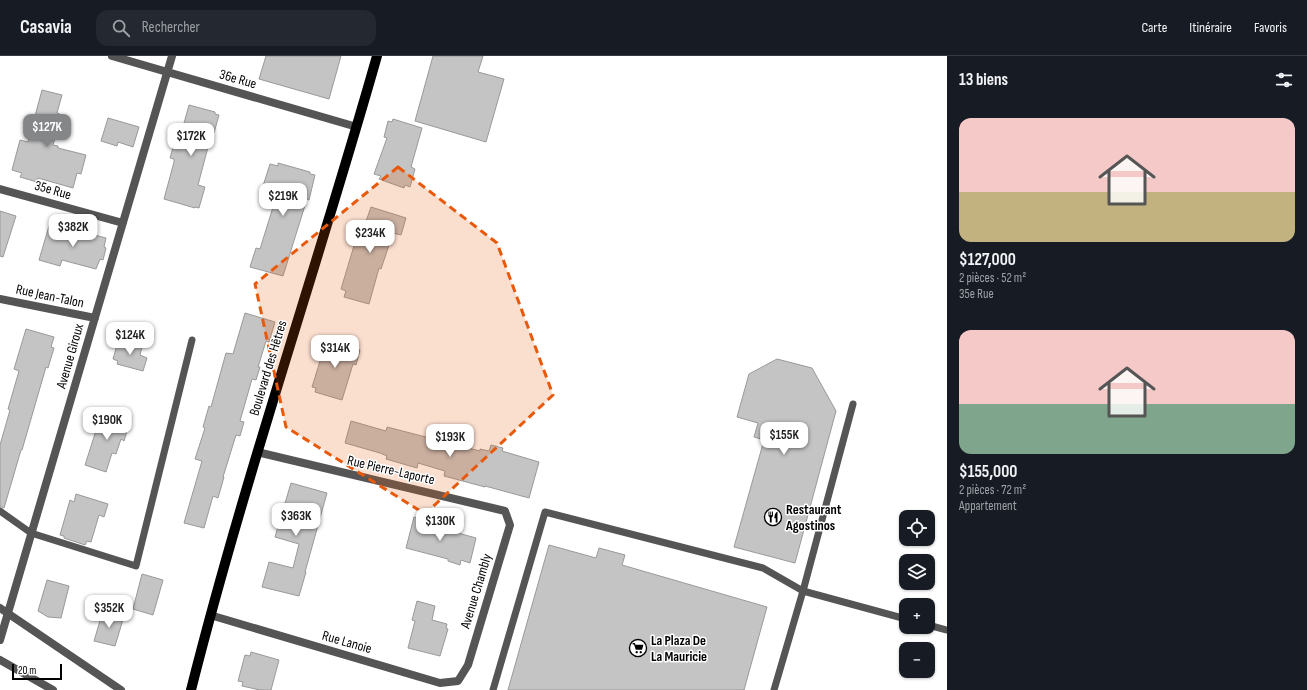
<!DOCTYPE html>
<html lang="fr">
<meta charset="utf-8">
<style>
:root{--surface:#171b24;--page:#242831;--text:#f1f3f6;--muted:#9ea1a6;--line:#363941;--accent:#858687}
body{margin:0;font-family:"Sofia Sans Condensed",sans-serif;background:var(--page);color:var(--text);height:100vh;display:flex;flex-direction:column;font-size:15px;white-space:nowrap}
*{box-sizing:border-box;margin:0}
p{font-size:13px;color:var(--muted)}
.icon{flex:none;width:22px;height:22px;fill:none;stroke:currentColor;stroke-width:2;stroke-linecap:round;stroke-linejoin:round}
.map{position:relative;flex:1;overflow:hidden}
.sheet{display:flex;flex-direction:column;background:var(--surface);width:360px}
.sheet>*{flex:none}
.tools{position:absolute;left:899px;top:454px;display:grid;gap:8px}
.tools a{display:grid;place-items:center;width:36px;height:36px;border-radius:8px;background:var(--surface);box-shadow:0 1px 3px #0004;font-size:20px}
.scale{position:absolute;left:12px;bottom:10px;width:50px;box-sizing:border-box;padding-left:4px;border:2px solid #000;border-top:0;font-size:11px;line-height:14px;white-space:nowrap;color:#000;-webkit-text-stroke:3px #fff;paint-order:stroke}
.price{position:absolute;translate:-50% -34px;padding:0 9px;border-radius:8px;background:#fff;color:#222;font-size:13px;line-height:26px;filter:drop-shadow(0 1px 2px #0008)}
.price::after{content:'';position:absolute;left:50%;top:24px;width:12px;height:9px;margin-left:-6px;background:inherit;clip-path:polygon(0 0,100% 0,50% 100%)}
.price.active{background:var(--accent);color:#fff}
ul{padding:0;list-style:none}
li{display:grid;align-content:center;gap:8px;height:212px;padding:0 12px}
li span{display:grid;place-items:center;height:124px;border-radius:12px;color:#555}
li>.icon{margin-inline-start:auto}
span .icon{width:72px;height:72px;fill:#fffc;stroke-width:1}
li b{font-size:17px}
h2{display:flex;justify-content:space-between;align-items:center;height:48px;padding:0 12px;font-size:17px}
header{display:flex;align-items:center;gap:24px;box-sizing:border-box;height:56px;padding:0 20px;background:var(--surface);border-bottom:1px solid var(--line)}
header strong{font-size:19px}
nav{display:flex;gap:22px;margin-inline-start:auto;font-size:14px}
.search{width:280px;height:36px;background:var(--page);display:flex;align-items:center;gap:10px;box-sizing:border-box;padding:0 14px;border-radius:12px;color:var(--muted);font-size:15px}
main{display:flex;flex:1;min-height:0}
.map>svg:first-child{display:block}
.building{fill:#c4c4c4;stroke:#999}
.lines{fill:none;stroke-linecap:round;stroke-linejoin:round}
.lane{stroke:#555;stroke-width:7}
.street{stroke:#555;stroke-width:8}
.primary{stroke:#000;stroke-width:10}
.marked{fill:#e8590c;fill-opacity:0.2;stroke:#e8590c;stroke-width:3;stroke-dasharray:8 5;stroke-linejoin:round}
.labels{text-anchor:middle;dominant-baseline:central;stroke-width:3;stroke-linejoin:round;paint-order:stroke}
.street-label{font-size:14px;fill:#000;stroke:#fff}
.poi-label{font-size:14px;font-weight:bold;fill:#000;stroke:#fff;text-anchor:start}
</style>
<header>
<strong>Casavia</strong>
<div class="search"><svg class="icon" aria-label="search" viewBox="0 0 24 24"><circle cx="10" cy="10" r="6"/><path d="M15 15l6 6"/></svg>Rechercher</div>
<nav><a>Carte</a><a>Itinéraire</a><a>Favoris</a></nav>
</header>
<main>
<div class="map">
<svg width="947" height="634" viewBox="0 0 947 634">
<rect width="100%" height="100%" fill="#fff"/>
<path class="building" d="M 266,0 L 341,0 L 329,43 L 259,23 Z
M 433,0 L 483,0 L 478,16 L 504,23 L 486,86 L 415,65 Z
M 42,34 L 62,39 L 57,57 L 62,59 L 53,89 L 58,90 L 58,92 L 86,99 L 81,118 L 77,117 L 73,132 L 38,122 L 37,126 L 20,121 L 22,117 L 12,114 L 20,84 L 28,86 Z
M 189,49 L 215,56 L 215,58 L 219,59 L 214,77 L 212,76 L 198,129 L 205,131 L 199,152 L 195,151 L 195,152 L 164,143 L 174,106 L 174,103 L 170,102 L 174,88 L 178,89 Z
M 108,62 L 139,71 L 133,91 L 118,86 L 117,90 L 101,85 Z
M 393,63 L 422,72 L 411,111 L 415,113 L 410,131 L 405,129 L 404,132 L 379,123 L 381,120 L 374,118 L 387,82 L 384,81 L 388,65 L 392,66 Z
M 278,107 L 310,116 L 310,118 L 315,119 L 309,144 L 307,143 L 283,220 L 250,211 L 256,192 L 260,193 L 278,135 L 263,130 L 270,108 L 278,110 Z
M 371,151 L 406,162 L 401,179 L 393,177 L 381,213 L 379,212 L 369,248 L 344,241 L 346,235 L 341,233 L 359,173 L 363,174 Z
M 0,155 L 16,160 L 3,201 L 0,200 Z
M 49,170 L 82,180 L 83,176 L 106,182 L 104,191 L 106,192 L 103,204 L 100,203 L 96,213 L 62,204 L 60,210 L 39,204 Z
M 245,257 L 275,266 L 269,286 L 266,285 L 258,311 L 260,311 L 256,324 L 252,323 L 240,365 L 244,366 L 240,380 L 236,379 L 223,421 L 224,421 L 218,442 L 213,440 L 204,472 L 184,467 L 202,405 L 195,403 L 205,372 L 203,371 L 209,350 L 211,351 L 226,297 L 233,298 Z
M 26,273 L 54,281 L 51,291 L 54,292 L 48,312 L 46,311 L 22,394 L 21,394 L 4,452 L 0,450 L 0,389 L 10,354 L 8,353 L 19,315 L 14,313 Z
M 331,283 L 357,290 L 356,293 L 360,294 L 356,309 L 353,308 L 342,344 L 315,336 L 316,332 L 312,331 L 325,289 L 329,290 Z
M 123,286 L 142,291 L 140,299 L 147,302 L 143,315 L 117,308 L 118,305 L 113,303 L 117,289 L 122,290 Z
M 777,303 L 812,312 L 836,355 L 795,507 L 734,491 L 764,384 L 754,381 L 758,367 L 737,361 L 749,318 Z
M 102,356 L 130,365 L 124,385 L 121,383 L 116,398 L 112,397 L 106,416 L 85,409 Z
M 351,365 L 386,375 L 387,371 L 480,395 L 480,393 L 489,395 L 491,389 L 503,392 L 502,395 L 539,406 L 529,442 L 485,430 L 485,431 L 444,420 L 445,415 L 418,407 L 417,412 L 386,403 L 387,400 L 380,397 L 345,387 Z
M 291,427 L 327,437 L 305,516 L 306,516 L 299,540 L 262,531 L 269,506 L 293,512 L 299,488 L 275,481 Z
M 76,438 L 108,448 L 104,461 L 99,459 L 91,486 L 87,485 L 85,489 L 64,482 L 64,480 L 60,479 L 70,444 L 74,446 Z
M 414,461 L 434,467 L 433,470 L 476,482 L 470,507 L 461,504 L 460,509 L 448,505 L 448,503 L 406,492 Z
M 549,489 L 596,502 L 599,492 L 625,499 L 622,509 L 767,551 L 744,634 L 508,634 Z
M 142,518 L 163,524 L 153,559 L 133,553 Z
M 47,524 L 69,530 L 61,562 L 48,561 L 38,555 Z
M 417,545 L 435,550 L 432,564 L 447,568 L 446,572 L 448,573 L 440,600 L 408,592 L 415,565 L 412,564 Z
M 106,555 L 124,560 L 115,590 L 94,585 L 102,558 L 105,559 Z
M 251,596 L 279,604 L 271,634 L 260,634 L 242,630 L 243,626 L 238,625 L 245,599 L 250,600 Z"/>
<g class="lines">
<path class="lane" d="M 0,455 L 31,477 L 136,510 L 192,284
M 928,569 L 947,574
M 493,634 L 545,456 L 763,512 L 803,535 L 906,563
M 774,634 L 803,535 L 853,348"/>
<path class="street" d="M 112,0 L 357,71
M 0,133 L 123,167
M 0,243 L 95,262
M 0,552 L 121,634
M 210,559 L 440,627 L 458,625 L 468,609 L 510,469 L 505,455 L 257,396
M 0,584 L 172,0
M 0,604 L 53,634"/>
<path class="primary" d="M 191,634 C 245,420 317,212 377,0"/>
</g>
<path class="marked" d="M 398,111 L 497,187 L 553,339 L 425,458 L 286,371 L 255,228 Z"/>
<defs>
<g id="restaurant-ring" transform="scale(0.9)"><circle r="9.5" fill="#fff" stroke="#000" stroke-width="1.5"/><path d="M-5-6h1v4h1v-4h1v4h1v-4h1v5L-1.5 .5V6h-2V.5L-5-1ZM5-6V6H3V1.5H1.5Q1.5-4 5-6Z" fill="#000"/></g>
<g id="supermarket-ring" transform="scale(0.9)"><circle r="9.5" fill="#fff" stroke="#000" stroke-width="1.5"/><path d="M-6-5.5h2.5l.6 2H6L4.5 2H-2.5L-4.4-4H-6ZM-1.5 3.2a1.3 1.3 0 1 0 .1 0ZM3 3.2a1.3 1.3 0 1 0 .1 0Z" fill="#000"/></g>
</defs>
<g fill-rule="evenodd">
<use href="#restaurant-ring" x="773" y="461"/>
<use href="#supermarket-ring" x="638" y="592"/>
</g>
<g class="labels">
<g class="street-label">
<text transform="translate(238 23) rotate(16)">36e Rue</text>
<text transform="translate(53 134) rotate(16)">35e Rue</text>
<text transform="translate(50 240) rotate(12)">Rue Jean-Talon</text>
<text transform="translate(70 300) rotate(-74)">Avenue Giroux</text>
<text transform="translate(268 312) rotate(-73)">Boulevard des Hêtres</text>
<text transform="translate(391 414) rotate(13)">Rue Pierre-Laporte</text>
<text transform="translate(476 535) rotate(-73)">Avenue Chambly</text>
<text transform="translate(347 586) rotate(16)">Rue Lanoie</text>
</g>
<g class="poi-label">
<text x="786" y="453">Restaurant<tspan x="786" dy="16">Agostinos</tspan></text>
<text x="651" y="584">La Plaza De<tspan x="651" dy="16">La Mauricie</tspan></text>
</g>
</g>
</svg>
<div class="tools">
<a><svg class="icon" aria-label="locate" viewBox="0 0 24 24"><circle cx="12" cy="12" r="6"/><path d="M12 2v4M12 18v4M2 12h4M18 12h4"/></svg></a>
<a><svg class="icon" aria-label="layers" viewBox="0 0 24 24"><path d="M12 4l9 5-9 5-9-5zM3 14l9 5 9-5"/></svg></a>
<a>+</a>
<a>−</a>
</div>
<div class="scale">20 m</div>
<b class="price active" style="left:47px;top:92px">$127K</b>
<b class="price" style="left:191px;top:101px">$172K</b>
<b class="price" style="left:283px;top:161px">$219K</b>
<b class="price" style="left:73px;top:192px">$382K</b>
<b class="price" style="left:370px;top:198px">$234K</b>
<b class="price" style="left:130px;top:300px">$124K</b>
<b class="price" style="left:335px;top:313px">$314K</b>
<b class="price" style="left:107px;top:385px">$190K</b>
<b class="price" style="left:784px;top:400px">$155K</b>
<b class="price" style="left:450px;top:402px">$193K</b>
<b class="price" style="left:296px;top:481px">$363K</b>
<b class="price" style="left:440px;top:486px">$130K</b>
<b class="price" style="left:109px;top:573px">$352K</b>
</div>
<section class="sheet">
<h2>13 biens<svg class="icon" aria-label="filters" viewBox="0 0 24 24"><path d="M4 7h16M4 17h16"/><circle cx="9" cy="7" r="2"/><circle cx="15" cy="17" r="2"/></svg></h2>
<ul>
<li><span style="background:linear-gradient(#f6c9c9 60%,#c2b280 0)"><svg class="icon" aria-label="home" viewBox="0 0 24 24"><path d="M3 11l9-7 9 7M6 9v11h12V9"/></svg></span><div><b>$127,000</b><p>2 pièces · 52 m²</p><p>35e Rue</p></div></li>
<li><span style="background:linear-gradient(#f6c9c9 60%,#7fa58c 0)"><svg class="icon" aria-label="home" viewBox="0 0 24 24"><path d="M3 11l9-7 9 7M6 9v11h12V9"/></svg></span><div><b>$155,000</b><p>2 pièces · 72 m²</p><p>Appartement</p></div></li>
</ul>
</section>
</main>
